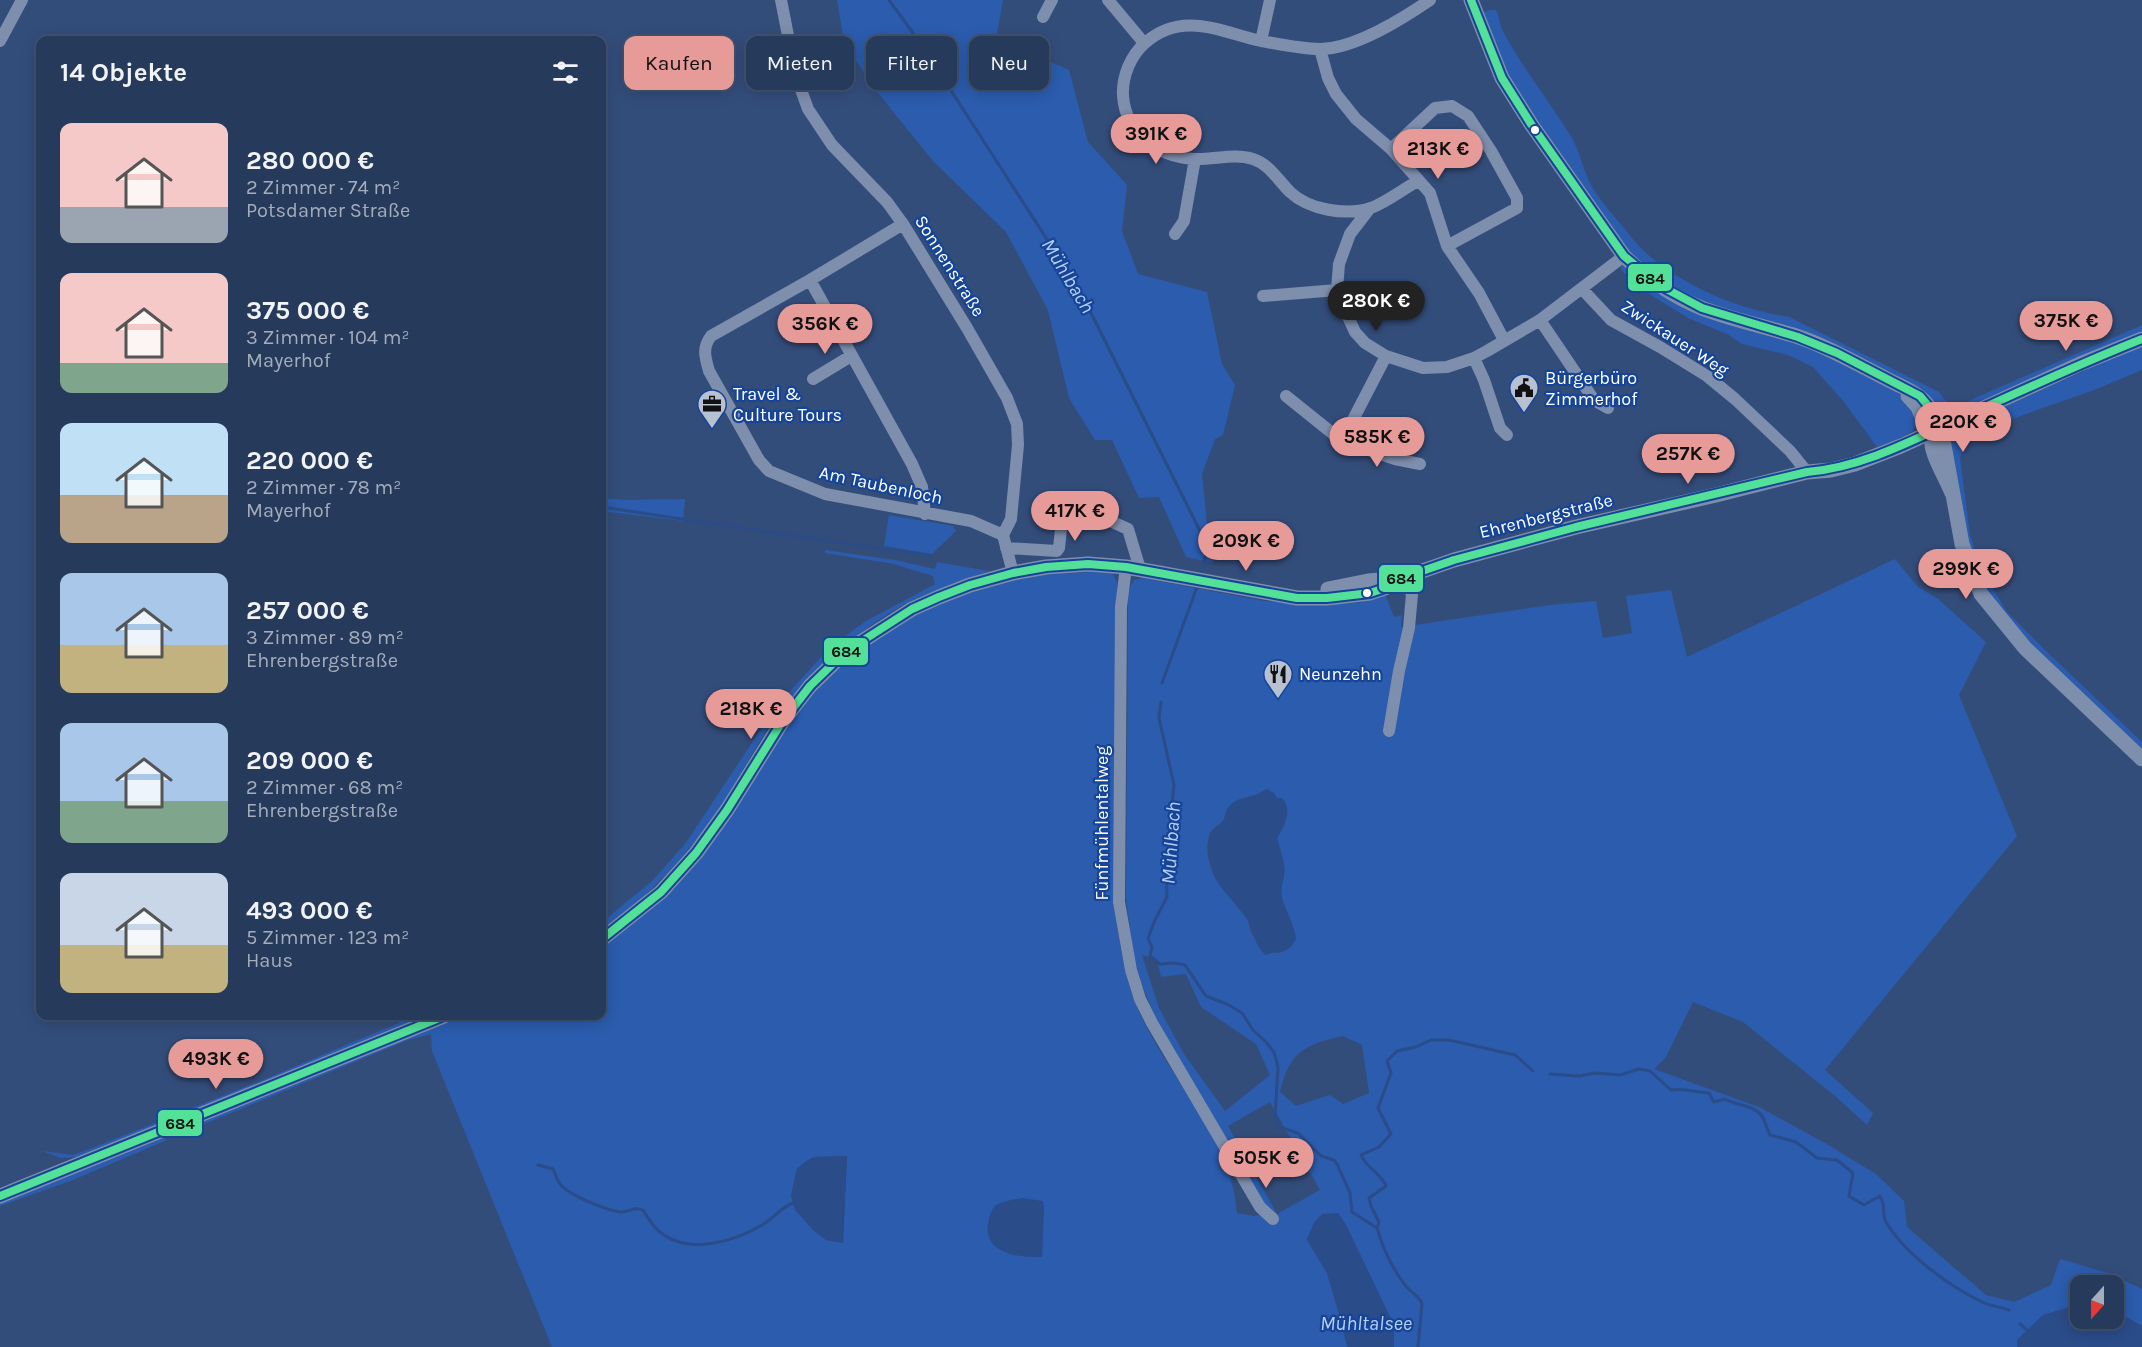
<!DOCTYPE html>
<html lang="de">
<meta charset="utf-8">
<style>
:root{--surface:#263a5c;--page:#2e4162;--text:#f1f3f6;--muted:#a4adbb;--line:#425472;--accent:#e69b98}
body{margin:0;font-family:Karla,sans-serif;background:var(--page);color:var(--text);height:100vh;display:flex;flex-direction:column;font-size:22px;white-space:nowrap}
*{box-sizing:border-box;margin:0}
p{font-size:20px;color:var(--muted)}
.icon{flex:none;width:33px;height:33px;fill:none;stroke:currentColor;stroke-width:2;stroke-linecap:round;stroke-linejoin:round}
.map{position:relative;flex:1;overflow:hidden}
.panel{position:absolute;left:36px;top:36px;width:570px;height:984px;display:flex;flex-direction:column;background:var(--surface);border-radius:12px;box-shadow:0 3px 15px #0003,0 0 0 2px var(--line)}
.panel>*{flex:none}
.hud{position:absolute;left:624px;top:36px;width:570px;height:54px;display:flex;gap:12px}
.needle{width:39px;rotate:201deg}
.controls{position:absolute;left:2070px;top:1275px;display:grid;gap:12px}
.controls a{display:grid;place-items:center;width:54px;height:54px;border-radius:12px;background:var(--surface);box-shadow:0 3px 15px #0003,0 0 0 2px var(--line);font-size:30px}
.price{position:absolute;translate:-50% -51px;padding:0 14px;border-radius:21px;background:var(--accent);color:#111;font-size:20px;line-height:39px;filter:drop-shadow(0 2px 3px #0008)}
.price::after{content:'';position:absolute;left:50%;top:36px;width:18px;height:14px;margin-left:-9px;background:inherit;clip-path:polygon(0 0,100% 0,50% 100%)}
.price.selected{background:#222;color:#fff}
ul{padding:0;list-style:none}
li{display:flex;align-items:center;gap:18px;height:150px;padding:0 24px}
li span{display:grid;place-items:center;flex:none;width:168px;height:120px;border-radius:12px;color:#555}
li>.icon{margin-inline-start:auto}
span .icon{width:72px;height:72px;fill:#fffc;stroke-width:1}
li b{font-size:26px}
h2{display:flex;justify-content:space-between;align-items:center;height:72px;padding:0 24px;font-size:26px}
.chip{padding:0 21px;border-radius:12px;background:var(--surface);box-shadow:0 3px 15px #0003,0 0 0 2px var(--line);font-size:21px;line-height:54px}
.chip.selected{background:var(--accent);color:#111}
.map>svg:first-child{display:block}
.green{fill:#2b5cae;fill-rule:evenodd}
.water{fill:#2a4c89}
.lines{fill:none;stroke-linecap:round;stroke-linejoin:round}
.stream{stroke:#2a4c89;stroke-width:3}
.minor{stroke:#7e8ead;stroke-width:12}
.tertiary{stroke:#7e8ead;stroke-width:15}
.bus-1-casing{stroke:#164598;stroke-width:12}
.bus-1{stroke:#53e098;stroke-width:8}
.bus-dot{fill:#fff;stroke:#164598;stroke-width:2}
.labels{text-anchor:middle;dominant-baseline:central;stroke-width:4.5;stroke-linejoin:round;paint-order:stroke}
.street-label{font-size:18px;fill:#fff;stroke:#164598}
.poi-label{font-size:18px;fill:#fff;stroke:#164598;text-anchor:start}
.water-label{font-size:20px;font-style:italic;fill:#b6cff8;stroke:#164598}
.line-badge{stroke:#164598;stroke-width:2}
.pale-badge-label{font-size:16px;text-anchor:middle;font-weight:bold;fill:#111}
</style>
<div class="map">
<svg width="2142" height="1347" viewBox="0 0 2142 1347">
<rect width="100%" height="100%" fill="#334d7b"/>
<path class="green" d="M 837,0 L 1003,0 L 996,39 L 1069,70 L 1088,142 L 1127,185 L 1122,231 L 1138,274 L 1207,292 L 1222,364 L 1235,385 L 1223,435 L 1215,439 L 1202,474 L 1207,523 L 1213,539 L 1213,563 L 1186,557 L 1159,497 L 1139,498 L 1112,440 L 1095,440 L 1069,398 L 1048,310 L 1006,232 L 933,161 L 874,88 L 844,42 Z
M 1490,10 L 1496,10 C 1500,17 1499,24 1503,31 C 1523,69 1550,102 1572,138 C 1580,152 1583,170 1591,185 C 1598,197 1609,210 1618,221 C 1627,231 1635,243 1645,252 C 1684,287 1738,309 1789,317 L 1939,392 L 1945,400 L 1957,406 L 2142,325 L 2142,333 L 1961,411 L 1952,411 L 1942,407 L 1913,385 L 1806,332 L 1735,312 L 1691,297 L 1644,266 L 1625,247 L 1508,78 L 1483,13 Z
M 1623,265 L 1628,266 L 1640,277 L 1789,338 L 1890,387 L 1909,402 L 1917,418 L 1914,430 L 1899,439 L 1877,447 L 1844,402 L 1813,367 L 1788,355 L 1742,344 L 1727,334 L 1688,318 L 1651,295 L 1623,272 L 1620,267 Z
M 2142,345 L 2142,370 L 2097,389 L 1989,427 C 1975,435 1965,442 1960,458 L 1970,535 L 1982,571 L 2007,612 L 2046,651 L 2142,742 L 2142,753 L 2053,669 L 1991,601 L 1971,561 L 1948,442 L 1952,433 L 1959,427 Z
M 602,498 L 626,500 L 685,499 L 683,521 L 602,511 Z
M 889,515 L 953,526 L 956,531 L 932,554 L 884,546 Z
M 825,550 L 895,560 L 935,569 L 937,562 L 989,571 C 959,582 928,592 900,607 C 854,633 814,670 781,711 C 757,741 741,776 720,808 C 687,856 648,897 602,932 L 602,922 L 652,881 L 685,844 L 775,708 L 830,647 L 866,621 L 935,584 L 933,576 L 894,564 L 825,553 Z
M 1895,559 L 1918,587 L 1937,598 L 1986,642 L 1959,695 L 2017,836 L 1825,1070 L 1873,1113 L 1867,1125 L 1835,1096 L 1743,1022 L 1693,1002 L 1666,1057 L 1654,1069 L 1759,1107 L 1825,1143 L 1876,1174 L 1904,1201 L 1907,1227 L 1986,1295 L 2014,1302 L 2051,1285 L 2060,1259 L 2108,1273 L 2142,1289 L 2142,1326 L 2114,1310 L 2114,1286 L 2080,1286 L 2080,1304 L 2043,1315 L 2017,1340 L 2017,1347 L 1394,1347 L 1393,1325 L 1346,1225 L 1338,1213 L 1314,1223 L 1307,1239 L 1327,1273 L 1343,1327 L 1347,1347 L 552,1347 L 432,1051 L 431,1034 L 408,1040 L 175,1136 L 177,1131 L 456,1016 L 602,1016 L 602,946 L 623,931 L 759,765 L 818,686 L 854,652 L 898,622 L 983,586 L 1038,575 L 1091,572 L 1112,573 L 1117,582 L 1115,911 C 1120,942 1124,974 1136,1004 C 1164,1074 1232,1136 1237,1213 L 1254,1216 L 1265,1213 L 1159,1026 L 1140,980 L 1133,951 L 1126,899 L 1128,591 L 1134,580 L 1143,578 L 1264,601 L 1338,604 L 1363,602 L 1385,594 L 1394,617 L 1402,615 L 1401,627 L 1550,605 L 1596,601 L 1603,638 L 1632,633 L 1626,596 L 1671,590 L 1687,657 ZM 1267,789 L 1277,799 L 1285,824 L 1277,838 C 1279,847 1283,856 1284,865 C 1286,877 1279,887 1282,898 C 1286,912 1294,924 1296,939 C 1287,952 1278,958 1265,947 C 1262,944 1256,941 1254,937 C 1250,932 1250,925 1247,919 C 1230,895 1200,870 1209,836 C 1211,828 1220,825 1224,819 C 1228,813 1233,806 1237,800 L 1252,797 ZM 1142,955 L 1157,960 L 1161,977 L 1186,974 L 1201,1007 L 1256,1044 L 1270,1075 L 1225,1111 L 1184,1054 L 1159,1008 ZM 1343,1036 L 1362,1045 L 1369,1093 L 1343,1104 L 1330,1095 L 1296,1106 L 1280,1092 C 1289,1052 1305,1044 1343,1036 ZM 1270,1102 L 1320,1190 L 1277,1214 L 1228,1126 ZM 847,1156 L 843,1242 L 843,1243 L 826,1240 L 791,1196 L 797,1169 L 814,1157 Z
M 415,1016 L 429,1016 L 77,1157 L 61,1158 L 42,1151 L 73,1155 L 92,1148 L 270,1077 Z
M 159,1136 L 167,1140 L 73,1180 L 0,1206 L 0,1201 Z"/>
<path class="water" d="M 1267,789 L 1274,793 L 1277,798 L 1282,798 C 1294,810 1283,826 1277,838 C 1279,847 1283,857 1284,866 C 1286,877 1279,887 1282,898 C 1286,913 1294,924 1296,939 C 1287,956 1279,949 1266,955 C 1253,945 1255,931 1247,919 C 1237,904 1224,893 1215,878 C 1212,873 1212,866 1210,860 C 1206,843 1208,831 1224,821 C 1227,793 1249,802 1267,789 Z
M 847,1156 L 843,1243 L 826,1240 L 814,1231 L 795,1210 L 791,1196 L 797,1169 L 806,1161 L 814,1157 Z
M 1022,1198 L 1043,1201 L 1044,1209 L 1042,1257 C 1020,1258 983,1254 988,1223 C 989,1218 991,1210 995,1206 C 1001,1201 1014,1200 1022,1198 Z
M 1338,1213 L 1346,1225 L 1394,1325 L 1394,1347 L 1347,1347 L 1343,1327 L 1327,1273 L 1307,1240 L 1314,1223 L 1322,1214 Z
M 2080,1304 L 2080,1318 L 2114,1318 L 2114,1310 L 2142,1326 L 2142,1347 L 2017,1347 L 2017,1340 L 2043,1315 Z"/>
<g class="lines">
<path class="stream" d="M 889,0 L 921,44 L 1079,289 L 1201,533 L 1206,554 L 1202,571
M 602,507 L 930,556
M 1162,683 L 1197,587
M 1161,702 L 1159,718 L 1174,785 L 1171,814 L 1173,831 L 1166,870 L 1167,897 L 1155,920 L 1148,938 L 1152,947 L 1150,956 L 1160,964 L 1174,963 L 1185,965 L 1206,996 L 1227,1004 L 1242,1013 L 1253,1030 L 1266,1042 L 1274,1052 L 1278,1067 L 1275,1118 L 1279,1127 L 1298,1133 L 1321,1156 L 1334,1160 L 1337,1164 L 1350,1193 L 1352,1212 L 1377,1228 C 1383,1249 1392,1268 1405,1285 C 1410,1292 1418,1295 1422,1303 L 1418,1347
M 1550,1074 L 1579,1076 L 1595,1073 L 1620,1075 L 1639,1069 L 1650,1071 L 1671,1090 C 1685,1088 1695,1092 1709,1093 L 1714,1102 L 1725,1099 C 1736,1106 1753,1104 1762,1116 C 1765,1121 1767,1129 1770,1135 L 1796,1142 L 1817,1158 L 1837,1160 L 1853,1173 L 1849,1196 L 1864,1205 L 1880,1196 C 1887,1208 1881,1214 1886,1222 C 1905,1254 1949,1286 1982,1302 C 1990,1306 2001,1307 2009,1310
M 538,1165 L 553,1169 C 556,1174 556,1180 561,1185 C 569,1195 608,1211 621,1212 C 630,1212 634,1206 643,1210 C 648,1218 652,1226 660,1232 C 688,1255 734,1242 762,1225 C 774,1218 780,1208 793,1203
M 1377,1228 L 1379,1222 L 1371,1206 L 1369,1198 L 1386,1186 C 1381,1173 1367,1169 1361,1155 L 1379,1147 L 1391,1134 L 1378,1108 L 1391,1073 L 1387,1061 L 1397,1051 L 1416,1047 L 1431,1040 L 1449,1040 L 1515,1055 L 1533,1071
M 2020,1324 L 2027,1330"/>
<path class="minor" d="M 781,0 L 796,76 L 808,109 L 832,145 L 887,202 L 903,224 L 967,328 L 1007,398 L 1017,424 L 1018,445 L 1011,519 L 1003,535 L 1013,573
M 1108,0 L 1144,43
M 1043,17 L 1052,0
M 0,41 L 22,0
M 1261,41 L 1270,0
M 1320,49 L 1328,78 L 1336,94 L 1356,119 L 1391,149 L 1430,193 L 1447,246 L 1479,293 L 1504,340
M 1391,149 L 1435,108 L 1452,106 L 1468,116 L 1491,151 L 1517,198 L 1517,208 L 1447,246
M 1418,181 C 1403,189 1387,202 1371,208 C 1346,216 1309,210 1290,192 C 1278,180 1269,164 1253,159 C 1234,153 1214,160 1194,159 C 1158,157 1126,134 1123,96 C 1122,77 1130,56 1145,43 C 1182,10 1221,32 1261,41 C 1278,44 1302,49 1320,49 C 1355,49 1402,19 1430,0
M 1370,208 L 1350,234 L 1339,264 L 1337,290 L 1339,297 L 1355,332 L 1365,343 L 1386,356 L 1423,368 L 1447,367 L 1474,358 L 1487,351 L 1540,320 L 1624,256
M 903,224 L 810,280 L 711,336 C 702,348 705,357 709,371 L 759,460 L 769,471 L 825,494 L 971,521 L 1003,535
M 1175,234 L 1184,221 L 1195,159
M 810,280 L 912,464 L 922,487 L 925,514
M 1582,289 L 1611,320 L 1660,347 L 1707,376 L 1735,399 L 1790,451 L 1807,472
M 1263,296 L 1337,290
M 1540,320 L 1594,400 L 1608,408
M 1474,358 L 1484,380 L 1500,428 L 1507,435
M 813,379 L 851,356
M 1286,396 L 1342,441 L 1395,459 L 1420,464
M 1342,441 L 1386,356
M 1006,548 L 1057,551 L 1059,548 L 1062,520 L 1068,514 L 1099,516 L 1128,529 L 1140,569
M 1126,567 L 1121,607 L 1119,902 L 1131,970 L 1140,999 L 1152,1023 L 1260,1207 L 1273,1219
M 1389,731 L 1399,671 L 1409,628 L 1412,594 L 1402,578"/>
<path class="tertiary" d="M 1471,0 L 1502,78 L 1531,124 L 1624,256 C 1646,278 1675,298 1704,309 C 1734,320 1766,327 1796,336 C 1827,346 1855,363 1883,377 C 1899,386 1919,392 1929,407 C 1937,418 1932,430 1932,442 C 1931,454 1947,480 1952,493
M 1908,396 L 1918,407 L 1926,426 L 1934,430 L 1944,445 L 1962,544 L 1981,594 L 2025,648 L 2142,759
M 1328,589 L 1368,581 L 1394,579
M 602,939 L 661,892 L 696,853 L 727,810 L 782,722 L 810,686 L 845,652 L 912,609 L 939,597 L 970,585 L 1013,573 L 1046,567 L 1088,564 L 1126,567 L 1297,598 L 1327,598 L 1370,593 L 1385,588 L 1402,578 L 1454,560 L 1576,527 L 1716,495 L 1807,472 L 1831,470 L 1855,464 L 1901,446 L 2080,364 L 2142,339
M 0,1196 L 444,1016"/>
<g class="bus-1-casing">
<path id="bus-1" d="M 1471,0 L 1502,78 L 1531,124 L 1624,256 L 1659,285 L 1702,308 L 1798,337 L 1837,353 L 1920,396 L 1930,408 L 1934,430
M 602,939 L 661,892 L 696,853 L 727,810 L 782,722 L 810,686 L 845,652 L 912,609 L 939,597 L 970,585 L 1013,573 L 1046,567 L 1088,564 L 1126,567 L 1297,598 L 1327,598 L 1370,593 L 1385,588 L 1402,578 L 1454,560 L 1576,527 L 1807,472 C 1865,467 1917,438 1970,414 C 2027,388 2084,362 2142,339
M 0,1196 L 444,1016"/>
</g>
<use href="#bus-1" class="bus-1"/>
</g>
<defs>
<g id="civic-pin" transform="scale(1.5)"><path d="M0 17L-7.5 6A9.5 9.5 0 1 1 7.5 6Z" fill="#b8c1d1" stroke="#164598"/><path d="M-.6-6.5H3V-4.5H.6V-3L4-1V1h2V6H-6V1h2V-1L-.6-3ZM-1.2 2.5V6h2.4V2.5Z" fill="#111"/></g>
<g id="office-pin" transform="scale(1.5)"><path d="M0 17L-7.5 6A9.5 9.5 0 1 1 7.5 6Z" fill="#b8c1d1" stroke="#164598"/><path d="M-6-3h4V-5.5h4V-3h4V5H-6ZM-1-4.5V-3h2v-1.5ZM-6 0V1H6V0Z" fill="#111"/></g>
<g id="restaurant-pin" transform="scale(1.5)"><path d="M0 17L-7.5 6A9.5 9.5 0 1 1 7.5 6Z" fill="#b8c1d1" stroke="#164598"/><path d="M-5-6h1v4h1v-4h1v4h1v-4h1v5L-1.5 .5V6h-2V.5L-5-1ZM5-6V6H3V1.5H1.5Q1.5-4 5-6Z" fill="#111"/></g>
</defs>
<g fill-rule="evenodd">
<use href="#civic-pin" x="1524" y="388"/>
<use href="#office-pin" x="712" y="404"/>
<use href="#restaurant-pin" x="1278" y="674"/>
</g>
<g class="bus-dot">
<circle cx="1535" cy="130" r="5"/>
<circle cx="1367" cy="593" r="5"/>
</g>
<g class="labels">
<g class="street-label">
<text transform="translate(950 266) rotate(58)">Sonnenstraße</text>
<text transform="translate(1675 338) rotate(33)">Zwickauer Weg</text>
<text transform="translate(881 485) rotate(12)">Am Taubenloch</text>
<text transform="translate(1546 516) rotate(-14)">Ehrenbergstraße</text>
<text transform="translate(1102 823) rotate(-90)">Fünfmühlentalweg</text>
</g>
<g class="poi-label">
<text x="1545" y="378">Bürgerbüro<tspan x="1545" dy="21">Zimmerhof</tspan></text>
<text x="733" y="394">Travel &amp;<tspan x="733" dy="21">Culture Tours</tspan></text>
<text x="1299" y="674">Neunzehn</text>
</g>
<g class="water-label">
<text transform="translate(1068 276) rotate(59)">Mühlbach</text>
<text transform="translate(1171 843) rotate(-86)">Mühlbach</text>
<text x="1366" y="1323">Mühltalsee</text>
</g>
</g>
<g class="line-badge">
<rect x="1627" y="263" width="46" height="29" rx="6" fill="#53e098"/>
<rect x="1378" y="564" width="46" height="29" rx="6" fill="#53e098"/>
<rect x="823" y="637" width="46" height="29" rx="6" fill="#53e098"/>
<rect x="157" y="1109" width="46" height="28" rx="6" fill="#53e098"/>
</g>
<g class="pale-badge-label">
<text x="1650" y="284">684</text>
<text x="1401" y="584">684</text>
<text x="846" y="657">684</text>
<text x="180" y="1129">684</text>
</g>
</svg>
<div class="controls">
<a><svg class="needle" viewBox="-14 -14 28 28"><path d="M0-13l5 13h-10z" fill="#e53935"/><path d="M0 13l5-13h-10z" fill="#a4adbb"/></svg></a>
</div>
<b class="price" style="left:1156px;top:165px">391K €</b>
<b class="price" style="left:1438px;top:180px">213K €</b>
<b class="price selected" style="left:1376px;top:332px">280K €</b>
<b class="price" style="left:2066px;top:352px">375K €</b>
<b class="price" style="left:825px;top:355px">356K €</b>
<b class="price" style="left:1963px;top:453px">220K €</b>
<b class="price" style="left:1377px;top:468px">585K €</b>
<b class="price" style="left:1688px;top:485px">257K €</b>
<b class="price" style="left:1075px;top:542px">417K €</b>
<b class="price" style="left:1246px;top:572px">209K €</b>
<b class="price" style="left:1966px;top:600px">299K €</b>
<b class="price" style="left:751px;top:740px">218K €</b>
<b class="price" style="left:216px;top:1090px">493K €</b>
<b class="price" style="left:1266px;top:1189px">505K €</b>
<div class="hud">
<a class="chip selected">Kaufen</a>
<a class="chip">Mieten</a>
<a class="chip">Filter</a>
<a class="chip">Neu</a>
</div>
<section class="panel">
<h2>14 Objekte<svg class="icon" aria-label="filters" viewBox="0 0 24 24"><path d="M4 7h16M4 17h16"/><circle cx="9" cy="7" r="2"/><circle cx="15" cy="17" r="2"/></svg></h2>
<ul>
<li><span style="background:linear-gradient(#f6c9c9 70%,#9aa5b1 0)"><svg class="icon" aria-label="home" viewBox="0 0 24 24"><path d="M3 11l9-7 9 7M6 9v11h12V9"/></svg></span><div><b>280 000 €</b><p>2 Zimmer · 74 m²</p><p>Potsdamer Straße</p></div></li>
<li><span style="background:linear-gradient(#f6c9c9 75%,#7fa58c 0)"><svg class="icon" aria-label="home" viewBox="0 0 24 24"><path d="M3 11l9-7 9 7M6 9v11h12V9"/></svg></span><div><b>375 000 €</b><p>3 Zimmer · 104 m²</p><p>Mayerhof</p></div></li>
<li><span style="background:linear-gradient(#bfe0f5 60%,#b9a48a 0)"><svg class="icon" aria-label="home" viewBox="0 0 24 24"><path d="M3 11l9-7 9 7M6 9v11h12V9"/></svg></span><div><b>220 000 €</b><p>2 Zimmer · 78 m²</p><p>Mayerhof</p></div></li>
<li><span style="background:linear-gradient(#a9c7e8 60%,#c2b280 0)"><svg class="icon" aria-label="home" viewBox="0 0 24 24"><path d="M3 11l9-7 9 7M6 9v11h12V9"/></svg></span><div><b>257 000 €</b><p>3 Zimmer · 89 m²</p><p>Ehrenbergstraße</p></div></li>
<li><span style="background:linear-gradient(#a9c7e8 65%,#7fa58c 0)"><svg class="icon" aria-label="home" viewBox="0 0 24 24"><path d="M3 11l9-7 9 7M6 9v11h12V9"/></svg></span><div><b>209 000 €</b><p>2 Zimmer · 68 m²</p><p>Ehrenbergstraße</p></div></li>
<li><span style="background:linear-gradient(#c9d6e8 60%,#c2b280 0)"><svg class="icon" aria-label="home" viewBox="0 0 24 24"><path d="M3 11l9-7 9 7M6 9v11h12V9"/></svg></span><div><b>493 000 €</b><p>5 Zimmer · 123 m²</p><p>Haus</p></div></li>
</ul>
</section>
</div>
